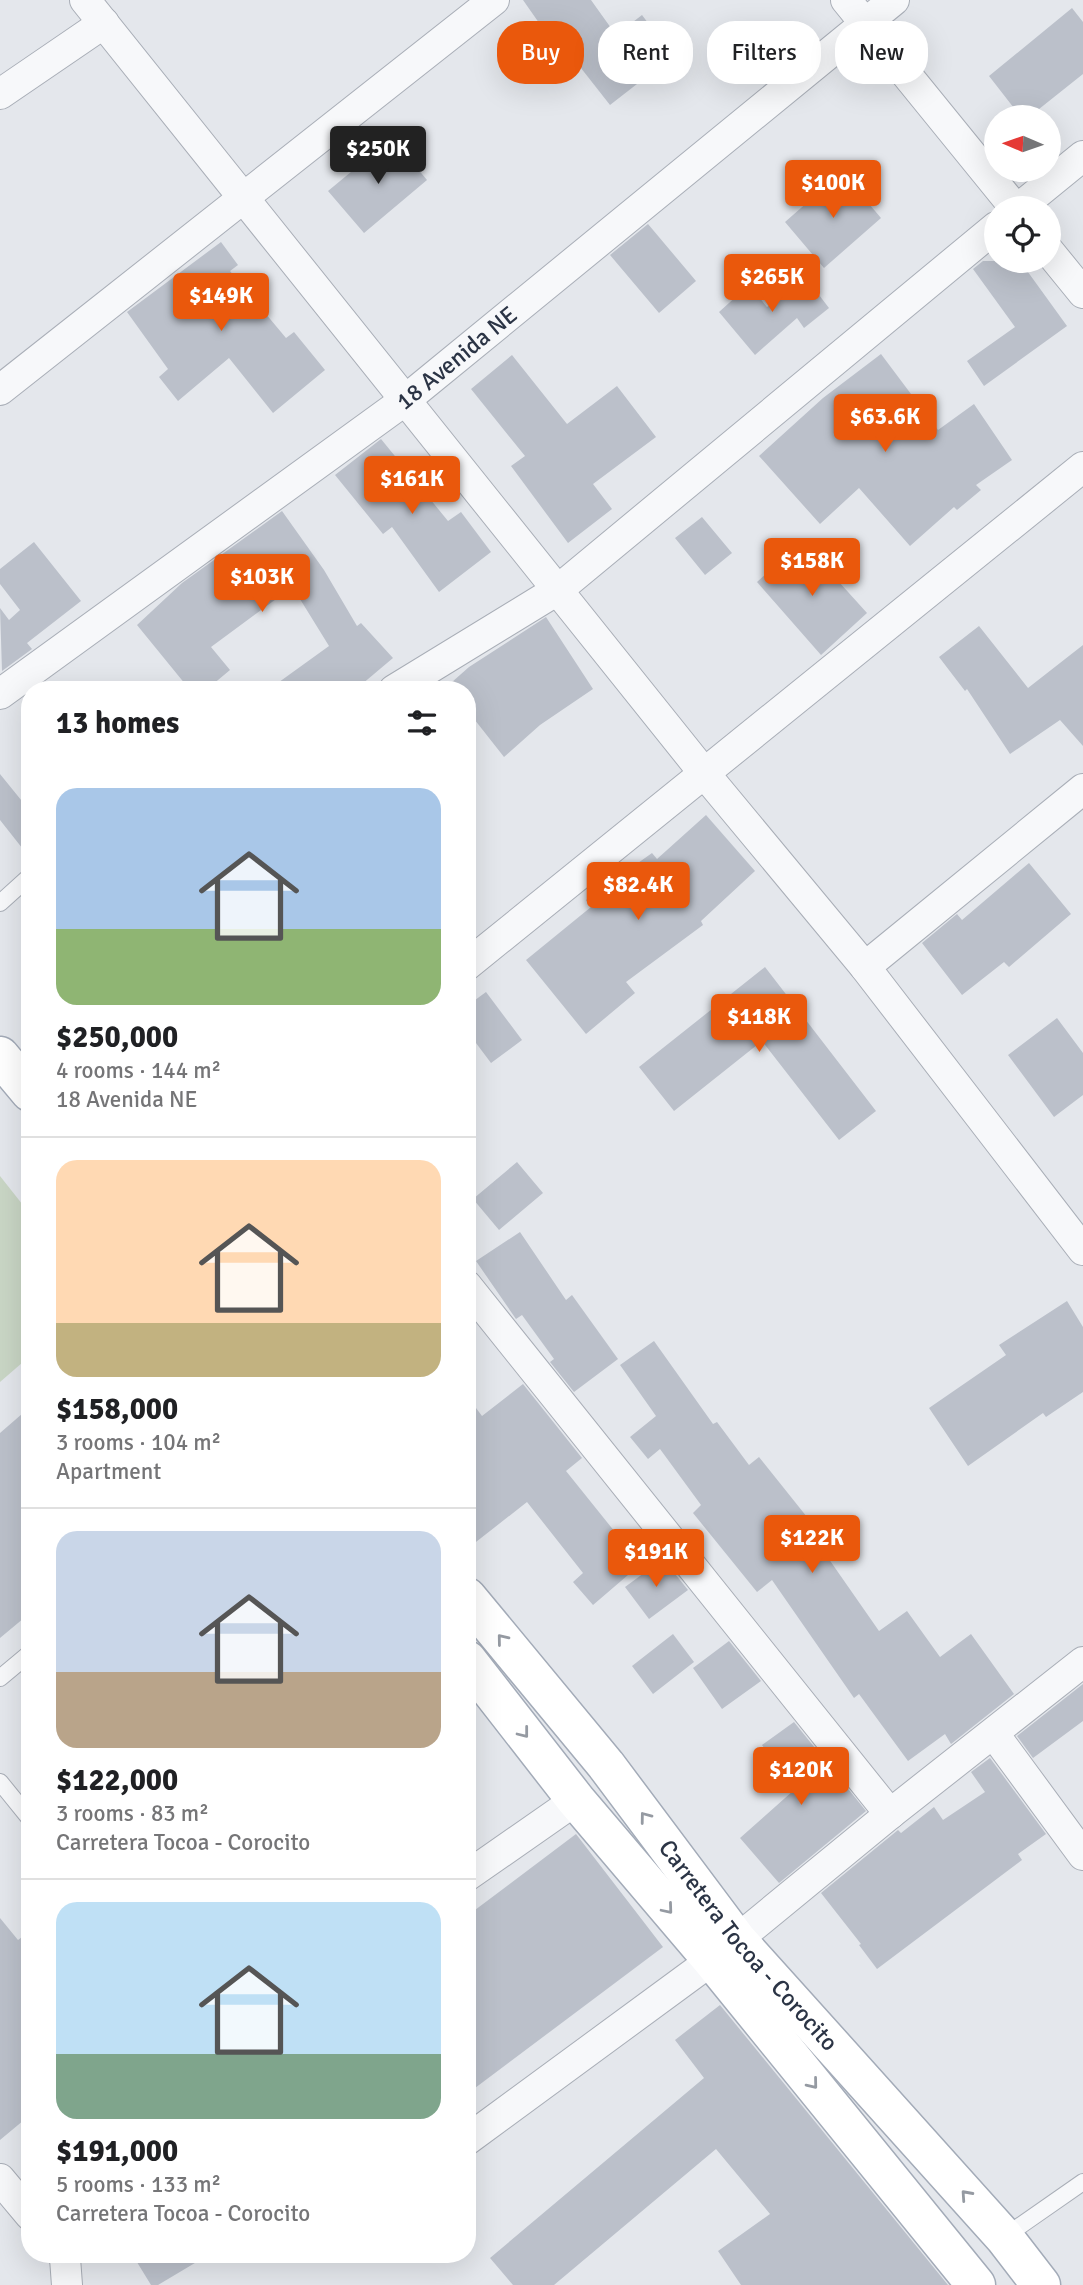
<!DOCTYPE html>
<meta charset="utf-8">
<style>
:root{--surface:#fff;--page:#f6f6f6;--text:#202124;--muted:#757577;--line:#e0e0e0;--accent:#ea580c}
body{margin:0;font-family:Signika,sans-serif;background:var(--page);color:var(--text);height:100vh;display:flex;flex-direction:column;font-size:26px;white-space:nowrap}
*{box-sizing:border-box;margin:0}
p{font-size:23px;color:var(--muted)}
.icon{flex:none;width:38px;height:38px;fill:none;stroke:currentColor;stroke-width:2;stroke-linecap:round;stroke-linejoin:round}
.map{position:relative;flex:1;overflow:hidden}
.drawer{position:absolute;left:21px;top:681px;width:455px;height:1582px;display:flex;flex-direction:column;background:var(--surface);border-radius:28px;box-shadow:0 7px 28px #0002}
.drawer>*{flex:none}
.top-card{position:absolute;left:497px;top:21px;width:480px;height:63px;display:flex;gap:14px}
.needle{width:46px;rotate:272deg}
.buttons{position:absolute;left:984px;top:105px;display:grid;gap:14px}
.buttons a{display:grid;place-items:center;width:77px;height:77px;border-radius:50%;background:var(--surface);box-shadow:0 7px 28px #0002;font-size:35px}
.price{position:absolute;translate:-50% -60px;padding:0 16px;border-radius:7px;background:var(--accent);color:#fff;font-size:23px;line-height:46px;filter:drop-shadow(0 2px 4px #0008)}
.price::after{content:'';position:absolute;left:50%;top:42px;width:21px;height:16px;margin-left:-10px;background:inherit;clip-path:polygon(0 0,100% 0,50% 100%)}
.price.on{background:#222;color:#fff}
ul{padding:0;list-style:none}
li{display:grid;align-content:center;gap:14px;height:371px;padding:0 35px}
li+li{border-top:2px solid var(--line)}
li span{display:grid;place-items:center;height:217px;border-radius:21px;color:#555}
li>.icon{margin-inline-start:auto}
span .icon{width:126px;height:126px;fill:#fffc;stroke-width:1}
li b{font-size:30px}
h2{display:flex;justify-content:space-between;align-items:center;height:84px;padding:0 35px;font-size:30px}
.pill{padding:0 24px;border-radius:28px;background:var(--surface);box-shadow:0 7px 28px #0002;font-size:24px;line-height:63px}
.pill.on{background:var(--accent);color:#fff}
.map>svg:first-child{display:block}
.green{fill:#c9d6c5}
.building{fill:#bbc0ca}
.lines{fill:none;stroke-linecap:round;stroke-linejoin:round}
.service-casing{stroke:#a9aeb7;stroke-width:18}
.minor-casing{stroke:#a9aeb7;stroke-width:32}
.primary-casing{stroke:#a3abb8;stroke-width:41}
.service{stroke:#f7f8fa;stroke-width:16}
.minor{stroke:#f7f8fa;stroke-width:30}
.primary{stroke:#fff;stroke-width:38}
.oneway{stroke:#959aa2}
.labels{text-anchor:middle;dominant-baseline:central;stroke-width:5;stroke-linejoin:round;paint-order:stroke}
.street-label{font-size:24px;fill:#2b3445;stroke:#f4f6f9}
</style>
<div class="map">
<svg width="1083" height="2285" viewBox="0 0 1083 2285">
<rect width="100%" height="100%" fill="#e4e7ec"/>
<path class="green" d="M 0,1176 L 30,1214 L 30,1356 L 0,1382 Z"/>
<path class="building" d="M 523,0 L 591,0 L 616,35 L 642,15 L 673,56 L 610,105 L 566,49 L 560,53 Z
M 1072,8 L 1083,22 L 1083,74 L 1029,117 L 1021,117 L 989,76 Z
M 392,138 L 427,180 L 364,233 L 328,191 Z
M 842,172 L 881,218 L 824,268 L 785,222 Z
M 648,224 L 696,281 L 659,313 L 610,255 Z
M 221,242 L 238,265 L 230,271 L 286,338 L 294,332 L 325,370 L 273,413 L 229,358 L 178,401 L 159,377 L 168,369 L 127,312 Z
M 983,261 L 1020,261 L 1067,326 L 984,386 L 967,361 L 1015,327 L 973,269 Z
M 806,278 L 829,308 L 804,328 L 797,318 L 755,355 L 719,312 L 749,285 L 767,307 Z
M 881,354 L 938,430 L 974,404 L 1012,460 L 976,485 L 981,490 L 957,510 L 954,507 L 910,546 L 859,488 L 820,524 L 759,456 L 823,398 Z
M 512,355 L 567,424 L 617,386 L 656,437 L 593,484 L 612,509 L 568,543 L 511,466 L 525,456 L 471,389 Z
M 381,439 L 448,521 L 461,512 L 491,552 L 439,592 L 392,527 L 383,534 L 335,475 Z
M 282,511 L 324,570 L 357,626 L 361,623 L 393,658 L 355,690 L 268,690 L 329,646 L 295,591 L 290,595 L 287,591 L 211,647 L 230,670 L 206,690 L 190,690 L 137,625 L 182,583 Z
M 702,517 L 732,553 L 705,575 L 675,538 Z
M 802,541 L 867,613 L 821,655 L 757,582 Z
M 34,542 L 81,601 L 27,643 L 32,649 L 2,671 L 0,608 L 9,620 L 20,610 L 0,584 L 0,569 Z
M 546,617 L 593,689 L 540,725 L 504,757 L 467,710 L 467,690 L 443,690 L 469,667 Z
M 979,626 L 1028,688 L 1083,645 L 1083,746 L 1060,720 L 1010,754 L 967,689 L 965,691 L 939,657 Z
M 0,774 L 30,811 L 30,858 L 0,820 Z
M 706,815 L 755,871 L 701,921 L 703,925 L 626,982 L 635,993 L 586,1034 L 526,960 L 591,907 L 586,900 L 652,853 L 657,859 Z
M 1029,863 L 1071,914 L 1009,967 L 1004,962 L 962,995 L 922,943 L 957,914 L 962,920 Z
M 765,967 L 876,1111 L 839,1140 L 762,1041 L 674,1111 L 639,1067 Z
M 486,992 L 522,1040 L 491,1063 L 467,1031 L 467,1006 Z
M 1057,1018 L 1083,1053 L 1083,1095 L 1054,1117 L 1008,1055 Z
M 517,1162 L 543,1193 L 499,1230 L 473,1199 Z
M 520,1232 L 566,1300 L 572,1295 L 618,1359 L 574,1392 L 550,1362 L 554,1359 L 522,1315 L 516,1319 L 476,1261 Z
M 1067,1301 L 1083,1327 L 1083,1392 L 1046,1417 L 1043,1413 L 968,1466 L 929,1408 L 1006,1355 L 999,1345 Z
M 654,1341 L 713,1424 L 717,1422 L 749,1465 L 759,1457 L 823,1537 L 817,1542 L 879,1631 L 907,1611 L 940,1657 L 971,1634 L 1014,1694 L 951,1744 L 945,1734 L 908,1761 L 859,1694 L 854,1698 L 772,1580 L 757,1592 L 693,1513 L 701,1505 L 660,1449 L 648,1459 L 630,1437 L 656,1416 L 620,1365 Z
M 523,1384 L 582,1458 L 566,1471 L 615,1532 L 608,1538 L 635,1569 L 593,1605 L 573,1582 L 583,1573 L 527,1502 L 467,1549 L 467,1396 L 482,1416 Z
M 30,1407 L 30,1613 L 0,1638 L 0,1433 Z
M 663,1559 L 688,1590 L 649,1619 L 625,1587 Z
M 673,1634 L 694,1662 L 653,1694 L 632,1666 Z
M 729,1641 L 761,1681 L 722,1709 L 693,1668 Z
M 1083,1684 L 1083,1721 L 1033,1758 L 1017,1736 Z
M 794,1722 L 866,1811 L 779,1883 L 740,1838 L 794,1790 L 762,1745 Z
M 990,1758 L 1046,1834 L 1018,1854 L 1022,1860 L 877,1969 L 859,1945 L 861,1944 L 821,1893 L 898,1830 L 901,1833 L 934,1807 L 943,1820 L 985,1792 L 971,1772 Z
M 576,1834 L 663,1947 L 467,2094 L 467,1916 Z
M 0,1918 L 18,1940 L 30,1931 L 30,2115 L 0,2140 Z
M 720,2005 L 948,2285 L 741,2285 L 718,2251 L 770,2214 L 716,2149 L 554,2285 L 513,2285 L 490,2258 L 704,2078 L 675,2040 Z
M 132,2254 L 210,2254 L 158,2285 L 151,2285 Z"/>
<g class="lines">
<g class="service-casing">
<path id="service" d="M 0,903 L 30,876
M 0,1678 L 30,1653
M 0,1782 L 30,1819
M 1004,2237 L 1083,2182"/>
</g>
<g class="minor-casing">
<g id="minor">
<path d="M 85,0 L 704,773 L 865,967 L 1083,1250"/>
<path d="M 846,0 L 1015,208"/>
<path d="M 0,94 L 104,23"/>
<path d="M 1019,208 L 1083,156"/>
<path d="M 1048,250 L 1083,293"/>
<path d="M 0,390 L 494,0"/>
<path d="M 394,690 L 559,589 L 996,227"/>
<path id="s1" d="M 0,694 L 404,401 L 894,0"/>
<path d="M 467,965 L 1083,467"/>
<path d="M 865,967 L 1083,789"/>
<path d="M 467,1286 L 890,1814"/>
<path d="M 994,1734 L 1083,1855"/>
<path d="M 467,1876 L 576,1800"/>
<path d="M 467,2140 L 712,1960 L 890,1814 L 1083,1662"/>
<path d="M 0,2179 L 30,2215"/>
<path d="M 62,2254 L 65,2258 L 67,2285"/>
</g>
</g>
<g class="primary-casing">
<g id="primary">
<path d="M 0,1056 L 30,1092"/>
<path id="s2" d="M 467,1597 L 606,1765 L 737,1940 L 1004,2237 L 1041,2285"/>
<path d="M 467,1660 L 576,1800 L 712,1960 L 976,2285"/>
</g>
</g>
<use href="#service" class="service"/>
<use href="#minor" class="minor"/>
<use href="#primary" class="primary"/>
</g>
<defs><path id="oneway-chevron" d="M-2-3.5L2.5 0L-2 3.5" fill="none" stroke-width="1.6" stroke-linecap="round" stroke-linejoin="round" transform="scale(1.75)"/></defs>
<g class="oneway">
<use href="#oneway-chevron" transform="translate(502 1639) rotate(-129)"/>
<use href="#oneway-chevron" transform="translate(524 1733) rotate(52)"/>
<use href="#oneway-chevron" transform="translate(645 1817) rotate(-127)"/>
<use href="#oneway-chevron" transform="translate(668 1909) rotate(50)"/>
<use href="#oneway-chevron" transform="translate(813 2084) rotate(51)"/>
<use href="#oneway-chevron" transform="translate(966 2195) rotate(-132)"/>
</g>
<g class="labels">
<g class="street-label">
<text stroke="none"><textPath href="#s1" startOffset="567">18 Avenida NE</textPath></text>
<text stroke="none"><textPath href="#s2" startOffset="448">Carretera Tocoa - Corocito</textPath></text>
</g>
</g>
</svg>
<div class="buttons">
<a><svg class="needle" viewBox="-14 -14 28 28"><path d="M0-13l5 13h-10z" fill="#e53935"/><path d="M0 13l5-13h-10z" fill="#757577"/></svg></a>
<a><svg class="icon" aria-label="locate" viewBox="0 0 24 24"><circle cx="12" cy="12" r="6"/><path d="M12 2v4M12 18v4M2 12h4M18 12h4"/></svg></a>
</div>
<b class="price on" style="left:378px;top:186px">$250K</b>
<b class="price" style="left:833px;top:220px">$100K</b>
<b class="price" style="left:772px;top:314px">$265K</b>
<b class="price" style="left:221px;top:333px">$149K</b>
<b class="price" style="left:885px;top:454px">$63.6K</b>
<b class="price" style="left:412px;top:516px">$161K</b>
<b class="price" style="left:812px;top:598px">$158K</b>
<b class="price" style="left:262px;top:614px">$103K</b>
<b class="price" style="left:638px;top:922px">$82.4K</b>
<b class="price" style="left:759px;top:1054px">$118K</b>
<b class="price" style="left:812px;top:1575px">$122K</b>
<b class="price" style="left:656px;top:1589px">$191K</b>
<b class="price" style="left:801px;top:1807px">$120K</b>
<div class="top-card">
<a class="pill on">Buy</a>
<a class="pill">Rent</a>
<a class="pill">Filters</a>
<a class="pill">New</a>
</div>
<section class="drawer">
<h2>13 homes<svg class="icon" aria-label="filters" viewBox="0 0 24 24"><path d="M4 7h16M4 17h16"/><circle cx="9" cy="7" r="2"/><circle cx="15" cy="17" r="2"/></svg></h2>
<ul>
<li><span style="background:linear-gradient(#a9c7e8 65%,#8fb573 0)"><svg class="icon" aria-label="home" viewBox="0 0 24 24"><path d="M3 11l9-7 9 7M6 9v11h12V9"/></svg></span><div><b>$250,000</b><p>4 rooms · 144 m²</p><p>18 Avenida NE</p></div></li>
<li><span style="background:linear-gradient(#ffd9b3 75%,#c2b280 0)"><svg class="icon" aria-label="home" viewBox="0 0 24 24"><path d="M3 11l9-7 9 7M6 9v11h12V9"/></svg></span><div><b>$158,000</b><p>3 rooms · 104 m²</p><p>Apartment</p></div></li>
<li><span style="background:linear-gradient(#c9d6e8 65%,#b9a48a 0)"><svg class="icon" aria-label="home" viewBox="0 0 24 24"><path d="M3 11l9-7 9 7M6 9v11h12V9"/></svg></span><div><b>$122,000</b><p>3 rooms · 83 m²</p><p>Carretera Tocoa - Corocito</p></div></li>
<li><span style="background:linear-gradient(#bfe0f5 70%,#7fa58c 0)"><svg class="icon" aria-label="home" viewBox="0 0 24 24"><path d="M3 11l9-7 9 7M6 9v11h12V9"/></svg></span><div><b>$191,000</b><p>5 rooms · 133 m²</p><p>Carretera Tocoa - Corocito</p></div></li>
</ul>
</section>
</div>
